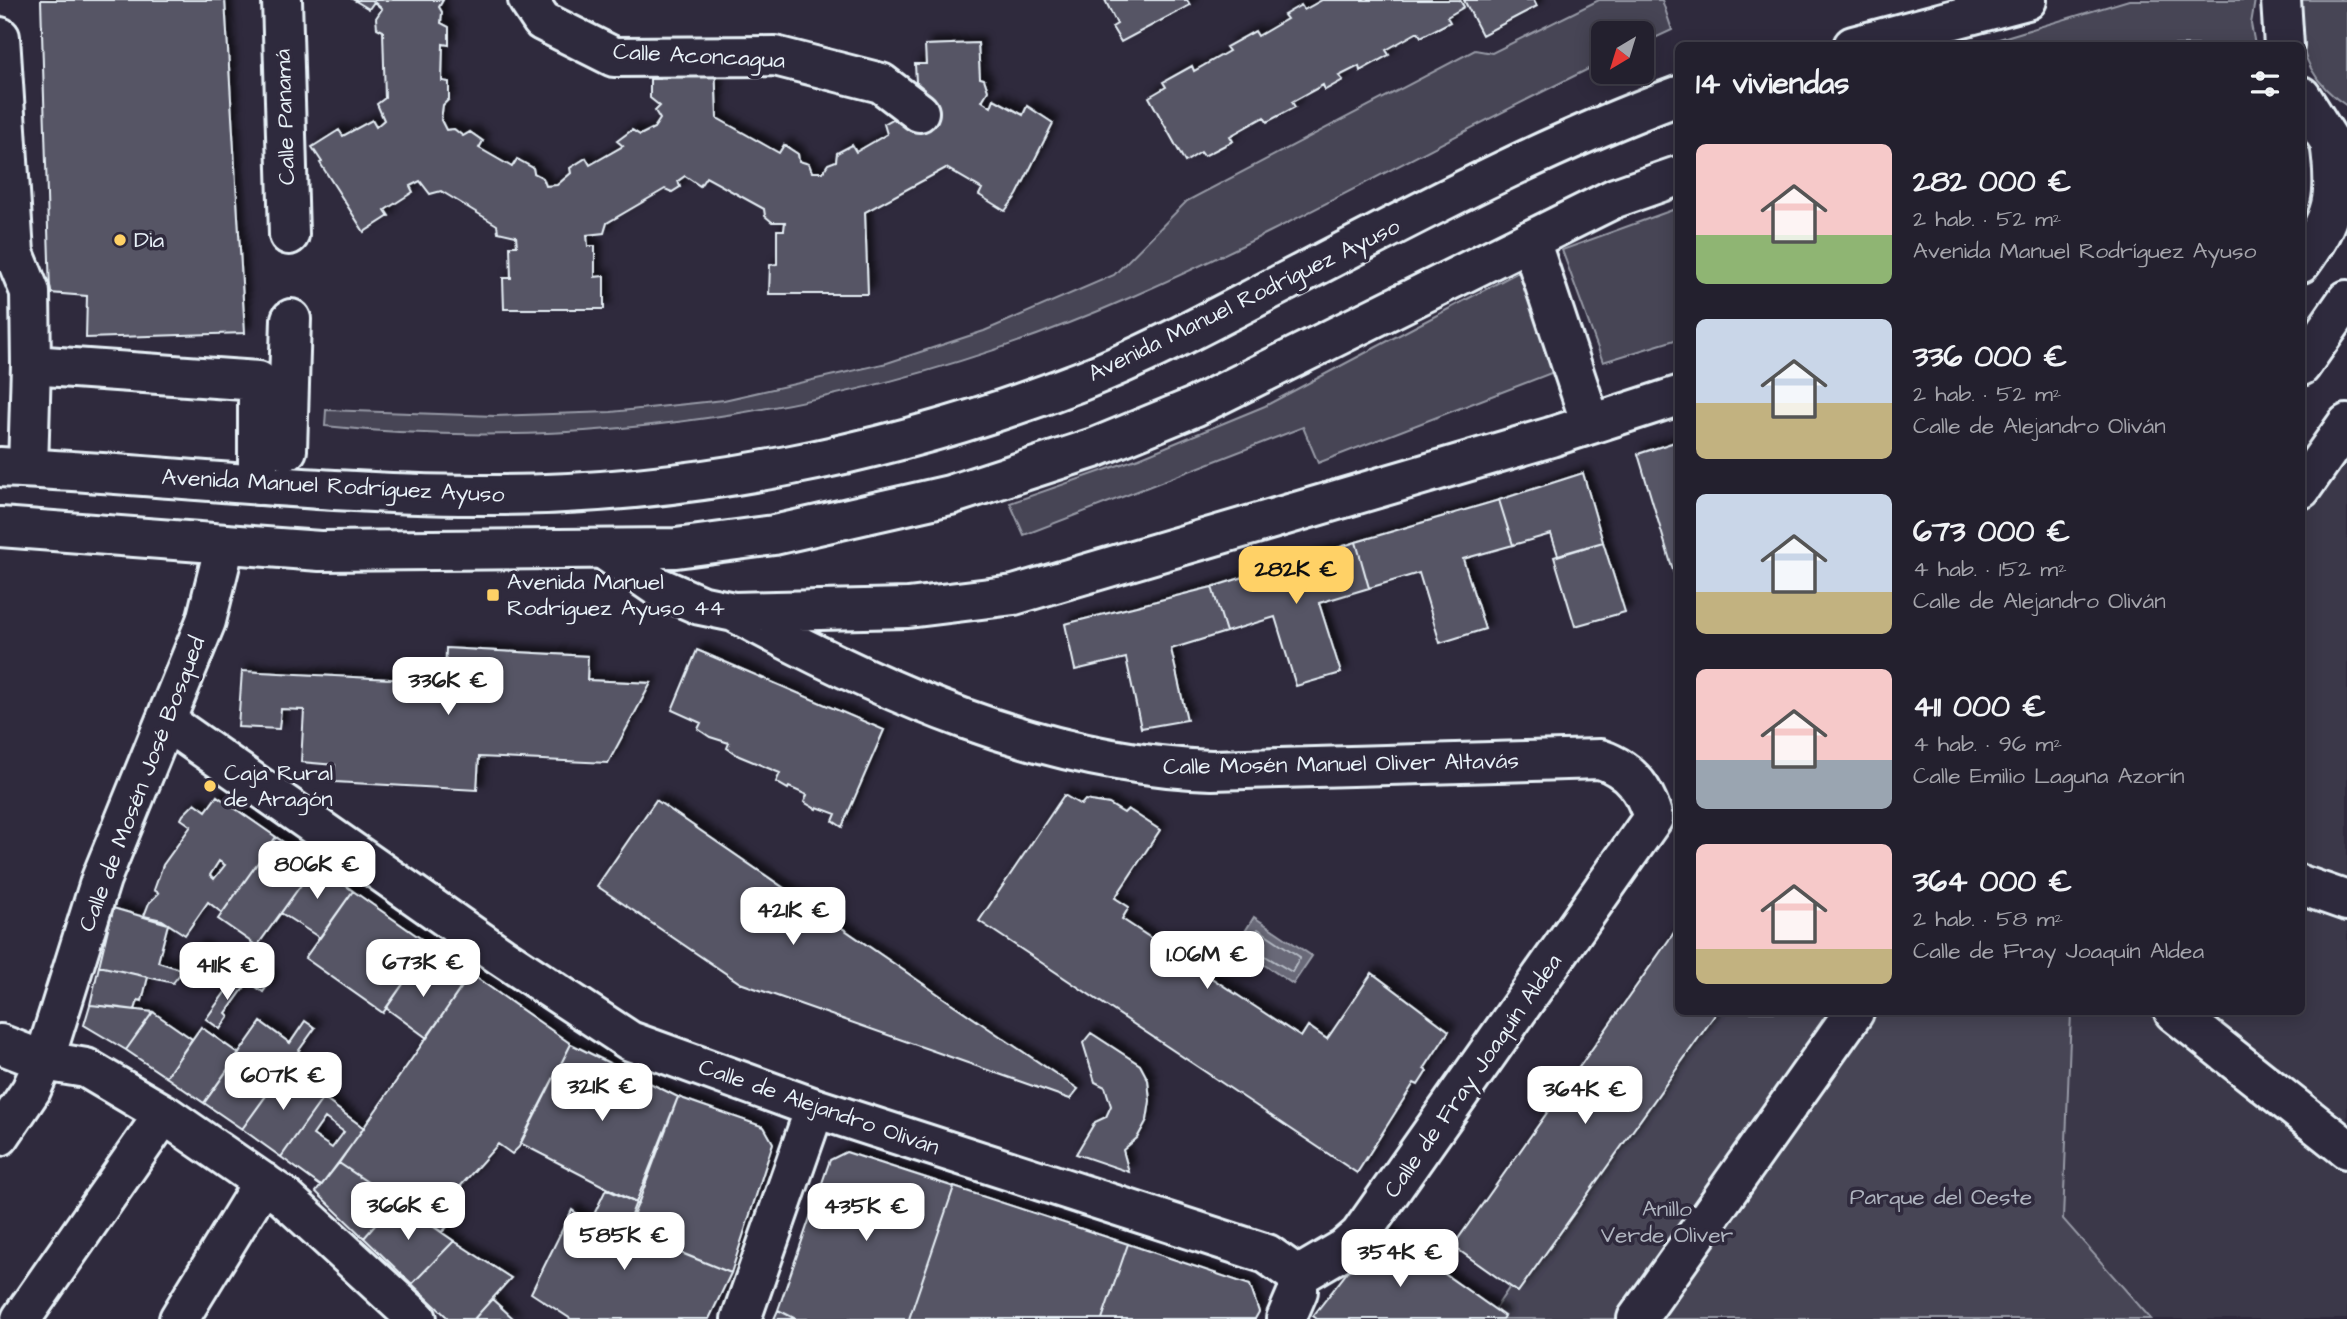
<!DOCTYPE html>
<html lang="es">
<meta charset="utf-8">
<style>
:root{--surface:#23202e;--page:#2f2d3a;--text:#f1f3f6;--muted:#a3a3aa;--line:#403e4a;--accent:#ffd166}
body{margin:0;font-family:"Architects Daughter",sans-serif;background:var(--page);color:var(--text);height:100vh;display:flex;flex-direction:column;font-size:26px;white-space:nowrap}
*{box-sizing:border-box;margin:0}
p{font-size:23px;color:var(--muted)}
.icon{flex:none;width:38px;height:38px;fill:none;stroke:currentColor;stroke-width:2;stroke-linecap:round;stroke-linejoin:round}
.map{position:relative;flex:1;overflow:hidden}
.drawer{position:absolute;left:1675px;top:42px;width:630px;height:973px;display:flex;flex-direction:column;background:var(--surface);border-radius:10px;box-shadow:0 4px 18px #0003,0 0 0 2px var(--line)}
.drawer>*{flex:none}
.needle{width:46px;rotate:218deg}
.tools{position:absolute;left:1591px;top:21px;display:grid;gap:14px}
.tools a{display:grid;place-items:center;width:63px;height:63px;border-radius:10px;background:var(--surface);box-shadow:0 4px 18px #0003,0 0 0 2px var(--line);font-size:35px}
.price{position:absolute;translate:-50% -60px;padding:0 16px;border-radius:14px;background:#fff;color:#222;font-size:23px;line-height:46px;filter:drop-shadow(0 2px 4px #0008)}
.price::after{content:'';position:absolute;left:50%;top:42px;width:21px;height:16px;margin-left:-10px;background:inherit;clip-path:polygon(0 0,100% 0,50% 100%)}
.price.selected{background:var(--accent);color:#111}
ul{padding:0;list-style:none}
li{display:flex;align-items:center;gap:21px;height:175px;padding:0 21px}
li span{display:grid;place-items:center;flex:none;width:196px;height:140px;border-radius:10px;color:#555}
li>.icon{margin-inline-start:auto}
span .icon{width:84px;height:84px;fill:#fffc;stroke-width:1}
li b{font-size:30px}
h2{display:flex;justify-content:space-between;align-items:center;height:84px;padding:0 21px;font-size:30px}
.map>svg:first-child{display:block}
.built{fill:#3b3749}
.green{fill:#464455;stroke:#979aa6;stroke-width:2}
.water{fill:#696978;stroke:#9c9fab;stroke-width:2}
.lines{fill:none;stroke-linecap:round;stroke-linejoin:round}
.shore{stroke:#b5bbc5;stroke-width:2}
.building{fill:#575565;stroke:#e8f1f8;stroke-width:2;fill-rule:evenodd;filter:url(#shadow)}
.minor-casing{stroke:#e8f1f8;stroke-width:44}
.highway-casing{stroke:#e8f1f8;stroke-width:44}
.minor{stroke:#2f2a3d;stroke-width:38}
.highway{stroke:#2f2a3d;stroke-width:38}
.poi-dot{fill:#ffd166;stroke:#2f2a3d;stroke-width:2.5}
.labels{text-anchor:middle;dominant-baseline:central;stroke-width:7;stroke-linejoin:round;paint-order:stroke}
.street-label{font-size:23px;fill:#e8f1f8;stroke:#2f2a3d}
.poi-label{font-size:23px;fill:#e8f1f8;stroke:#2f2a3d;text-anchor:start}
.park-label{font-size:23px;fill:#afb4bf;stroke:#2f2a3d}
</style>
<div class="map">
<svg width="2347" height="1319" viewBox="0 0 2347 1319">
<defs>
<filter id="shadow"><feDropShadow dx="6" dy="-6" stdDeviation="3.5" flood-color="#0009"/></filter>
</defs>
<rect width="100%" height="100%" fill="#2f2a3d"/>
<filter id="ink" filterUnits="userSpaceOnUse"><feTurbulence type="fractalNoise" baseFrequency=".0143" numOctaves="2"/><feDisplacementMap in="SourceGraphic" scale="14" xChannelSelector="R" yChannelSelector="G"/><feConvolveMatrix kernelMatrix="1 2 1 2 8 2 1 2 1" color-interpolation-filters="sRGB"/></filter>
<g filter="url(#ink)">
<path class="built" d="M 2347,428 L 2347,1319 L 2151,1319 L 2063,1219 L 2071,1012 L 2301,1012 L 2301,492 Z"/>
<path class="green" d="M 1599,0 L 1662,0 L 1672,30 L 1642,44 L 1642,33 L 1603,33 L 1603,62 C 1444,138 1290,228 1129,298 C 880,407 595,455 325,426 L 326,410 L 495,416 L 611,412 L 724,400 L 887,363 L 984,331 L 1114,275 L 1187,201 L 1475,50 L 1492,53 Z
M 2129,0 L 2255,0 L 2251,24 L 2255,45 L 1979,45 Z
M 2300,0 L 2347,0 L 2347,106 C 2308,81 2295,45 2300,0 Z
M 1678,208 L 1678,339 L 1603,362 L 1562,250 Z
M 1524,269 L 1559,370 L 1318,463 L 1303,427 L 1024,535 L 1010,503 L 1139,458 L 1265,406 Z
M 1697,1012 L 2071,1012 L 2063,1219 L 2151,1319 L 1488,1319 Z"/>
<path class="water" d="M 1254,917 L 1312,956 L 1293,984 L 1236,946 Z"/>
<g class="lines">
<path class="shore" d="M 1258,929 L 1300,957 L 1292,972 L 1247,945 Z"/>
</g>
<path class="building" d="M 41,0 L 225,0 L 245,333 L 86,338 L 87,296 L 50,293 Z
M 354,0 L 443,0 L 439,7 L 442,12 L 441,23 L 449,27 L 449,45 L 443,44 L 442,81 L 449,82 L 449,99 L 443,105 L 441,120 L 446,130 L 454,129 L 463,136 L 470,132 L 483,141 L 479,148 L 512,167 L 517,159 L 533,168 L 534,173 L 543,178 L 546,186 L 557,185 L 571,173 L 570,168 L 586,158 L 590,165 L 623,146 L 617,141 L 632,130 L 640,135 L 654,128 L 660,119 L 655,111 L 660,106 L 650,98 L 650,79 L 660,79 L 660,62 L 715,61 L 717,118 L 779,153 L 784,145 L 798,154 L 799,161 L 809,164 L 812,172 L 823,172 L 828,164 L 836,161 L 837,153 L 852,145 L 856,152 L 887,134 L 884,124 L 925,101 L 922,87 L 916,82 L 915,64 L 926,64 L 925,45 L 978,43 L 980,78 L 984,79 L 988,91 L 982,101 L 991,107 L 994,99 L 1023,115 L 1027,106 L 1053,123 L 1017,195 L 1005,211 L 979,195 L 982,189 L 946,168 L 865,212 L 868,294 L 769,294 L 770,265 L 777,264 L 777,230 L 784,230 L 785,222 L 772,222 L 765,216 L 764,209 L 706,177 L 700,186 L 685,176 L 678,181 L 680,187 L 672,192 L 665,189 L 607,223 L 604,233 L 587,235 L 588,246 L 595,246 L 595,277 L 604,276 L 604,309 L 504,309 L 503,278 L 511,278 L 510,246 L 517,246 L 516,236 L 498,232 L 497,225 L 441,191 L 430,194 L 420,181 L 410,186 L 413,192 L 385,210 L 389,216 L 364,232 L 320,163 L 322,162 L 312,147 L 339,130 L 343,136 L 372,120 L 376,127 L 384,120 L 377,104 L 385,98 L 383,31 L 377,28 L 376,18 L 382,9 L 374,2 L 369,9 Z
M 1105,0 L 1187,0 L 1190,5 L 1121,42 L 1112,27 L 1117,24 Z
M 1460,0 L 1464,7 L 1447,17 L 1450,22 L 1421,37 L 1418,32 L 1386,50 L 1389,55 L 1360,71 L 1359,66 L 1339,76 L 1343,80 L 1325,90 L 1323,85 L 1292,102 L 1295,107 L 1267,122 L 1264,117 L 1230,136 L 1233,141 L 1204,156 L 1201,152 L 1185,162 L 1149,97 L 1166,87 L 1163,82 L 1192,66 L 1194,71 L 1229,51 L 1226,47 L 1255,31 L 1258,36 L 1287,19 L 1284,15 L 1301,5 L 1304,10 L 1322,0 Z
M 1464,0 L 1534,0 L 1537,6 L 1482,35 Z
M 1678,441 L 1678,587 L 1638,454 Z
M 1583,473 L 1603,542 L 1558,555 L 1551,534 L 1513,545 L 1499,500 Z
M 1499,500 L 1513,545 L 1463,559 L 1485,629 L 1440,643 L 1419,573 L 1369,588 L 1356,542 Z
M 1356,542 L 1369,588 L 1319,603 L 1341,673 L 1296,686 L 1275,617 L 1226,632 L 1212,587 Z
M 1603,542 L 1625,612 L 1575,626 L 1554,557 Z
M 1212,587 L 1226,632 L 1171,649 L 1187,720 L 1141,728 L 1126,658 L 1075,670 L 1065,624 Z
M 446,648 L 588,656 L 587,680 L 651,683 L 608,763 L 479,757 L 477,790 L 335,782 L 335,765 L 301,762 L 304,710 L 281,709 L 279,729 L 238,727 L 242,671 L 445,682 Z
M 697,650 L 884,730 L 842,827 L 833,821 L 836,814 L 817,807 L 816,809 L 804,802 L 807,795 L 789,787 L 788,789 L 776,782 L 780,773 L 739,756 L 727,748 L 729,743 L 710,737 L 698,729 L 701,723 L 672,710 Z
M 1064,795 L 1081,805 L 1085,800 L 1109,804 L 1124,813 L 1128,809 L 1160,830 L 1115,898 L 1129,907 L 1122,919 L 1301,1037 L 1308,1026 L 1327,1039 L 1372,973 L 1449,1031 L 1424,1069 L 1427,1071 L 1418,1085 L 1414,1083 L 1357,1173 L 979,921 Z
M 217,796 L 276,837 L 222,913 L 208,902 L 185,935 L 162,920 L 144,916 L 149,903 L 159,893 L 154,890 L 163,865 L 191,826 L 181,819 L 183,815 L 195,803 L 206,811 ZM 219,861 L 225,865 L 214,879 L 210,875 Z
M 656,800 L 951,1003 L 1078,1089 L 1070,1099 L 740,983 L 597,886 Z
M 276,837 L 316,864 L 257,946 L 218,919 Z
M 316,864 L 353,891 L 320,938 L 281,913 Z
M 353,891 L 430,945 L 383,1013 L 305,958 Z
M 113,908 L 168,924 L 158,962 L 183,970 L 173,983 L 99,966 Z
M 1678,927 L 1678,1012 L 1717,1012 L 1518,1292 L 1453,1246 Z
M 199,946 L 238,974 L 230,985 L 191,958 Z
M 420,960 L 460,989 L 427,1038 L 386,1008 Z
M 247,961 L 272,979 L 263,992 L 238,974 Z
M 99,966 L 148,977 L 142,1001 L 138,1000 L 135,1010 L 90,1005 Z
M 238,974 L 249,981 L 226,1013 L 229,1016 L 220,1029 L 206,1019 Z
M 471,974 L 571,1044 L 519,1147 L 512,1154 L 498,1144 L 440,1209 L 453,1221 L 442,1232 L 339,1163 Z
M 90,1005 L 113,1007 L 153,1012 L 126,1050 L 84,1025 Z
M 153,1012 L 192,1039 L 166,1077 L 126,1050 Z
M 305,1021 L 315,1028 L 242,1129 L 204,1103 L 261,1022 L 290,1043 ZM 253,1062 L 264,1070 L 254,1079 L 247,1075 Z
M 201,1027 L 239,1054 L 204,1103 L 166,1077 Z
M 1091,1033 L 1140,1065 L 1148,1080 L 1150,1101 L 1147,1120 L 1137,1138 L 1123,1150 L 1129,1172 L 1076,1154 L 1095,1122 L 1106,1117 L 1111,1106 L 1105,1087 L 1095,1082 L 1083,1043 Z
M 571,1044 L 678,1097 L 638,1204 L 520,1143 Z
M 286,1068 L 325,1095 L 281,1157 L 242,1129 Z
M 678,1097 L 764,1127 L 773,1143 L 731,1273 L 625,1230 Z
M 323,1098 L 364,1128 L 321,1186 L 281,1157 ZM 325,1118 L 344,1132 L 332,1148 L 313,1135 Z
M 846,1152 L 954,1187 L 909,1319 L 796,1319 L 778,1310 L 830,1160 Z
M 339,1163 L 396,1201 L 364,1238 L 316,1192 Z
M 954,1187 L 1128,1244 L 1102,1319 L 909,1319 Z
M 606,1189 L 638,1204 L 626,1231 L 731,1273 L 709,1319 L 571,1319 L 531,1293 L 572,1210 L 590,1223 Z
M 396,1201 L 454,1241 L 412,1284 L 364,1238 Z
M 1381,1229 L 1504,1316 L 1502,1319 L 1317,1319 L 1313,1316 Z
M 454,1241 L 511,1278 L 474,1319 L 449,1319 L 412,1284 Z
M 1128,1244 L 1250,1285 L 1259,1312 L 1255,1319 L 1102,1319 Z
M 492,1299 L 514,1319 L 474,1319 Z
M 778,1310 L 796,1319 L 774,1319 Z"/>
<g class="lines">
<g class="minor-casing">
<path id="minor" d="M 282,0 L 289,235
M 528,0 L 542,21 L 614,57 L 775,56 L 881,83 L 919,112
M 0,37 L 14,253 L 30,292 L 31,365
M 1530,240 L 1591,424
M 2301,263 C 2334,217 2338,197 2330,142
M 2301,366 L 2347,300
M 287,450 L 291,319
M 28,468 L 31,365 L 258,381 L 258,485
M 2301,489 L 2347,424
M 604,550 L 656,586 L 700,605 L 734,612 L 908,608 L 1014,595 L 1551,437 L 1678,396
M 734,612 C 882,692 1041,764 1212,770 L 1600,759 C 1630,769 1645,789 1653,818 L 1360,1235 L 1344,1249 L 1298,1276
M 167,722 L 501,956 L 630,1041 L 815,1108 L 1267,1254 L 1298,1276
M 2301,885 L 2347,901
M 2174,1012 L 2347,1149
M 0,1044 L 44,1061 L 86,1068 L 164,1114 L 284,1197 L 417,1319
M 0,1136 L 31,1090 L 44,1061 L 101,879 L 206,621 L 225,544
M 21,1319 L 164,1114
M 179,1319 L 263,1182
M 741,1319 L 815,1108
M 1286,1319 L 1298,1291 L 1298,1276
M 1637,1319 L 1854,1012"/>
</g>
<g class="highway-casing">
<path id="highway" d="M 2281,0 L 2284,46
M 1853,46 L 2027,0
M 2301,96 L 2330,142
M 0,467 C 159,474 317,494 476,495 C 681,497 891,455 1081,381 C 1152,353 1219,316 1287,281 C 1416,214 1542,146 1678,96
M 0,527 L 320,551 L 676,548 L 774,535 L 950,495 L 1094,448 L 1194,407 L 1615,198 L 1678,176"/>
</g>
<use href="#minor" class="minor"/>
<use href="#highway" class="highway"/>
</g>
</g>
<g class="poi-dot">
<circle cx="120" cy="240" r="7"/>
<rect x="486" y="588" width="14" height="14" rx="3.5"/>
<circle cx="210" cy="786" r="7"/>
</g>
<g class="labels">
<g class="street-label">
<text transform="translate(699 56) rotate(3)">Calle Aconcagua</text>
<text transform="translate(285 117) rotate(-92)">Calle Panamá</text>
<text transform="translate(1244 300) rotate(-26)">Avenida Manuel Rodríguez Ayuso</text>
<text transform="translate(333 486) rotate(3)">Avenida Manuel Rodríguez Ayuso</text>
<text transform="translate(1341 764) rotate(-1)">Calle Mosén Manuel Oliver Altavás</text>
<text transform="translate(142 784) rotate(-69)">Calle de Mosén José Bosqued</text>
<text transform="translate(1473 1076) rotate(-55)">Calle de Fray Joaquín Aldea</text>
<text transform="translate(819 1107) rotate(19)">Calle de Alejandro Oliván</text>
</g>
<g class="poi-label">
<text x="134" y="240">Dia</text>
<text x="507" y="582">Avenida Manuel<tspan x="507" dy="26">Rodríguez Ayuso 44</tspan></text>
<text x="224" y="773">Caja Rural<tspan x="224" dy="26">de Aragón</tspan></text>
</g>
<g class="park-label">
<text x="1941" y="1197">Parque del Oeste</text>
<text x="1667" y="1209">Anillo<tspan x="1667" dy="26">Verde Oliver</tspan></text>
</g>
</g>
</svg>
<div class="tools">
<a><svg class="needle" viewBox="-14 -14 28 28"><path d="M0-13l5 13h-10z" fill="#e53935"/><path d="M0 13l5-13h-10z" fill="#a3a3aa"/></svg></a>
</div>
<b class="price selected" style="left:1296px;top:606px">282K €</b>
<b class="price" style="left:448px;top:717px">336K €</b>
<b class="price" style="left:317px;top:901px">806K €</b>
<b class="price" style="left:793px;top:947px">421K €</b>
<b class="price" style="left:1207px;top:991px">1.06M €</b>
<b class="price" style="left:423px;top:999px">673K €</b>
<b class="price" style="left:227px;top:1002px">411K €</b>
<b class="price" style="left:283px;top:1112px">607K €</b>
<b class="price" style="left:602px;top:1123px">321K €</b>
<b class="price" style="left:1585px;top:1126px">364K €</b>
<b class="price" style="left:408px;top:1242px">366K €</b>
<b class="price" style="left:866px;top:1243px">435K €</b>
<b class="price" style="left:624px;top:1272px">585K €</b>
<b class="price" style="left:1400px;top:1289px">354K €</b>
<section class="drawer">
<h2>14 viviendas<svg class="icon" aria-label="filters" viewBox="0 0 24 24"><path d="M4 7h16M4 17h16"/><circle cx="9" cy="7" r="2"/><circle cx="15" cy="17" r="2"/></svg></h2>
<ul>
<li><span style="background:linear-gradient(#f6c9c9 65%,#8fb573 0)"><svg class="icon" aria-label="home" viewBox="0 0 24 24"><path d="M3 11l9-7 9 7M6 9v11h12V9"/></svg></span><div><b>282 000 €</b><p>2 hab. · 52 m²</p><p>Avenida Manuel Rodríguez Ayuso</p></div></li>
<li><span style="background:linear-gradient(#c9d6e8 60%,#c2b280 0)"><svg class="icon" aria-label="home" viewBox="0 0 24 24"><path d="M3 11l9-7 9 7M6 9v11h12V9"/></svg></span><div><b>336 000 €</b><p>2 hab. · 52 m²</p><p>Calle de Alejandro Oliván</p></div></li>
<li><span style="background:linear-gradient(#c9d6e8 70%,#c2b280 0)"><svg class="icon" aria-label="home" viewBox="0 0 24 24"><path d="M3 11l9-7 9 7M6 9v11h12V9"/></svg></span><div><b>673 000 €</b><p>4 hab. · 152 m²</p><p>Calle de Alejandro Oliván</p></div></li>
<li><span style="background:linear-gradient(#f6c9c9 65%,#9aa5b1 0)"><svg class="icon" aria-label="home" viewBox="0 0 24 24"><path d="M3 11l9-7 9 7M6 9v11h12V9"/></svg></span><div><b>411 000 €</b><p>4 hab. · 96 m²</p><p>Calle Emilio Laguna Azorín</p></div></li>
<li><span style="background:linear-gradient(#f6c9c9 75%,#c2b280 0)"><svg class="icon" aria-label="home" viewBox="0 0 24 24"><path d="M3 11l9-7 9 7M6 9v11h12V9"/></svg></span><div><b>364 000 €</b><p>2 hab. · 58 m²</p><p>Calle de Fray Joaquín Aldea</p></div></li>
</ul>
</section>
</div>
